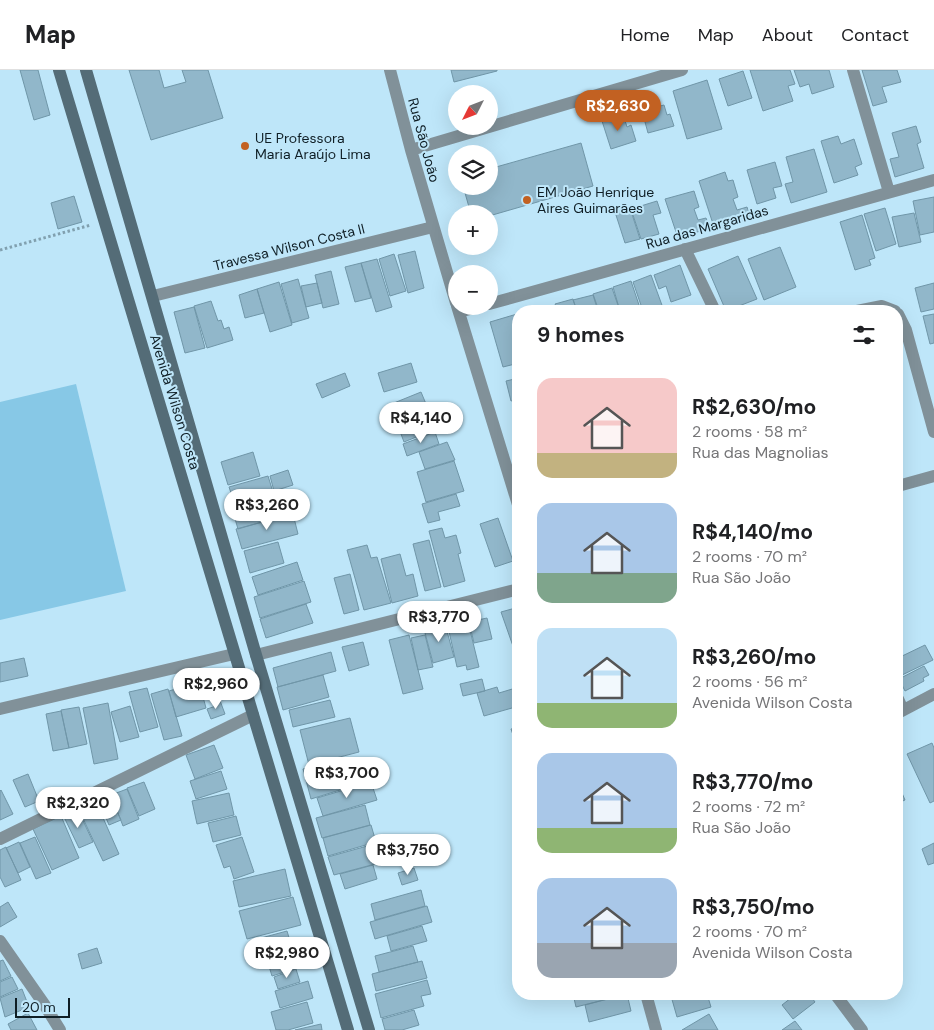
<!DOCTYPE html>
<meta charset="utf-8">
<style>
:root{--surface:#fff;--page:#f6f6f6;--text:#202124;--muted:#757577;--line:#e0e0e0;--accent:#c26122}
body{margin:0;font-family:"DM Sans",sans-serif;background:var(--page);color:var(--text);height:100vh;display:flex;flex-direction:column;font-size:19px;white-space:nowrap}
*{box-sizing:border-box;margin:0}
p{font-size:16px;color:var(--muted)}
.icon{flex:none;width:28px;height:28px;fill:none;stroke:currentColor;stroke-width:2;stroke-linecap:round;stroke-linejoin:round}
.map{position:relative;flex:1;overflow:hidden}
.side{position:absolute;left:512px;top:235px;width:391px;height:695px;display:flex;flex-direction:column;background:var(--surface);border-radius:20px;box-shadow:0 5px 20px #0002}
.side>*{flex:none}
.needle{width:32px;rotate:228deg}
.controls{position:absolute;left:448px;top:15px;display:grid;gap:10px}
.controls a{display:grid;place-items:center;width:50px;height:50px;border-radius:50%;background:var(--surface);box-shadow:0 5px 20px #0002;font-size:25px}
.scale{position:absolute;left:15px;bottom:12px;width:55px;box-sizing:border-box;padding-left:5px;border:2px solid #0f1e25;border-top:0;font-size:14px;line-height:18px;white-space:nowrap;color:#0f1e25;-webkit-text-stroke:4px #bee6f9;paint-order:stroke}
.price{position:absolute;translate:-50% -42px;padding:0 11px;border-radius:18px;background:#fff;color:#222;font-size:16px;line-height:32px;filter:drop-shadow(0 1px 2px #0008)}
.price::after{content:'';position:absolute;left:50%;top:30px;width:15px;height:11px;margin-left:-8px;background:inherit;clip-path:polygon(0 0,100% 0,50% 100%)}
.price.current{background:var(--accent);color:#fff}
ul{padding:0;list-style:none}
li{display:flex;align-items:center;gap:15px;height:125px;padding:0 25px}
li span{display:grid;place-items:center;flex:none;width:140px;height:100px;border-radius:15px;color:#555}
li>.icon{margin-inline-start:auto}
span .icon{width:60px;height:60px;fill:#fffc;stroke-width:1}
li b{font-size:21px}
h2{display:flex;justify-content:space-between;align-items:center;height:60px;padding:0 25px;font-size:21px}
header{display:flex;align-items:center;gap:30px;box-sizing:border-box;height:70px;padding:0 25px;background:var(--surface);border-bottom:1px solid var(--line)}
header strong{font-size:24px}
nav{display:flex;gap:28px;margin-inline-start:auto;font-size:18px}
.map>svg:first-child{display:block}
.green{fill:#87c8e6}
.building{fill:#91b7ca;stroke:#7096a8}
.lines{fill:none;stroke-linecap:round;stroke-linejoin:round}
.path{stroke:#81a0af;stroke-width:3;stroke-dasharray:2.5 2.5;stroke-linecap:butt}
.street{stroke:#819199;stroke-width:12}
.secondary{stroke:#546c77;stroke-width:12}
.poi-dot{fill:#c26122;stroke:#bee6f9;stroke-width:2}
.labels{text-anchor:middle;dominant-baseline:central;stroke-width:4;stroke-linejoin:round;paint-order:stroke}
.poi-label{font-size:14px;fill:#0f1e25;stroke:#bee6f9;text-anchor:start}
.street-label{font-size:14px;fill:#0f1e25;stroke:#bee6f9}
</style>
<header>
<strong>Map</strong>
<nav><a>Home</a><a>Map</a><a>About</a><a>Contact</a></nav>
</header>
<div class="map">
<svg width="934" height="960" viewBox="0 0 934 960">
<rect width="100%" height="100%" fill="#bee6f9"/>
<path class="green" d="M 76,314 L 126,521 L 0,550 L 0,332 Z"/>
<path class="building" d="M 20,0 L 38,0 L 50,45 L 34,50 Z
M 129,0 L 159,0 L 164,18 L 186,12 L 182,0 L 208,0 L 223,48 L 151,70 Z
M 451,0 L 497,0 L 497,1 L 454,12 Z
M 750,0 L 790,0 L 795,14 L 788,16 L 793,31 L 763,41 Z
M 794,0 L 829,0 L 834,17 L 812,24 L 809,14 L 800,17 Z
M 862,0 L 897,0 L 901,12 L 882,17 L 887,32 L 873,36 Z
M 743,1 L 752,28 L 728,36 L 719,9 Z
M 707,10 L 722,59 L 687,69 L 673,21 Z
M 664,35 L 667,45 L 670,44 L 674,56 L 648,63 L 642,41 Z
M 623,44 L 627,57 L 631,55 L 636,71 L 611,79 L 602,51 Z
M 916,56 L 921,72 L 917,74 L 924,98 L 895,107 L 890,89 L 899,87 L 892,63 Z
M 838,66 L 841,74 L 854,69 L 862,94 L 855,97 L 858,105 L 834,113 L 821,71 Z
M 581,73 L 593,116 L 489,146 L 489,144 L 471,144 L 463,116 L 489,116 L 489,99 Z
M 814,79 L 827,122 L 791,133 L 785,114 L 793,112 L 786,87 Z
M 775,92 L 782,116 L 773,118 L 776,128 L 757,134 L 747,100 Z
M 725,102 L 728,111 L 733,110 L 738,127 L 733,129 L 737,140 L 747,137 L 751,148 L 715,160 L 699,111 Z
M 694,121 L 699,137 L 694,139 L 698,150 L 706,148 L 710,158 L 678,168 L 665,129 Z
M 74,126 L 82,152 L 58,159 L 51,133 Z
M 934,127 L 934,162 L 920,165 L 913,131 Z
M 657,131 L 661,143 L 653,145 L 659,164 L 641,169 L 631,139 Z
M 630,138 L 640,169 L 625,173 L 615,142 Z
M 885,138 L 896,174 L 876,181 L 864,144 Z
M 914,143 L 921,172 L 899,177 L 892,147 Z
M 862,145 L 875,188 L 869,190 L 871,195 L 855,200 L 840,152 Z
M 780,177 L 796,217 L 764,230 L 748,189 Z
M 415,181 L 424,218 L 408,223 L 398,185 Z
M 394,184 L 406,221 L 390,226 L 379,189 Z
M 738,186 L 757,229 L 726,241 L 708,199 Z
M 377,189 L 392,237 L 376,242 L 361,193 Z
M 361,193 L 371,228 L 355,232 L 345,197 Z
M 680,195 L 691,225 L 671,232 L 666,216 L 659,219 L 654,205 Z
M 331,201 L 339,234 L 323,238 L 315,205 Z
M 651,205 L 663,238 L 643,241 L 633,212 Z
M 298,209 L 309,248 L 292,253 L 281,214 Z
M 631,211 L 641,241 L 620,241 L 613,217 Z
M 279,212 L 292,255 L 270,262 L 257,219 Z
M 317,213 L 322,233 L 306,237 L 301,216 Z
M 934,213 L 934,239 L 921,242 L 915,218 Z
M 612,218 L 620,241 L 599,241 L 593,224 Z
M 257,219 L 264,243 L 245,248 L 239,225 Z
M 593,225 L 598,241 L 577,241 L 573,230 Z
M 573,229 L 577,241 L 558,241 L 555,234 Z
M 211,231 L 218,251 L 221,250 L 224,259 L 229,257 L 233,270 L 207,278 L 194,236 Z
M 194,237 L 205,278 L 185,283 L 174,242 Z
M 517,244 L 519,293 L 503,297 L 490,252 Z
M 934,244 L 934,273 L 930,274 L 923,246 Z
M 411,293 L 417,312 L 384,322 L 378,303 Z
M 345,303 L 350,316 L 322,328 L 316,314 Z
M 519,308 L 519,329 L 511,331 L 506,311 Z
M 421,322 L 429,341 L 397,354 L 389,335 Z
M 430,342 L 436,359 L 404,372 L 398,356 Z
M 435,362 L 439,374 L 407,386 L 403,374 Z
M 447,372 L 455,390 L 425,399 L 419,382 Z
M 253,382 L 260,406 L 228,415 L 221,392 Z
M 454,391 L 464,421 L 426,432 L 417,402 Z
M 288,400 L 293,415 L 274,421 L 270,406 Z
M 268,406 L 273,422 L 234,432 L 229,417 Z
M 272,423 L 279,447 L 238,459 L 231,435 Z
M 456,424 L 460,436 L 438,442 L 440,450 L 428,453 L 422,434 Z
M 293,444 L 298,464 L 242,479 L 236,459 Z
M 498,448 L 513,491 L 495,497 L 480,454 Z
M 442,458 L 445,468 L 456,465 L 461,483 L 458,484 L 465,511 L 444,517 L 429,461 Z
M 429,470 L 441,517 L 425,521 L 413,474 Z
M 278,472 L 284,493 L 250,503 L 244,481 Z
M 367,475 L 371,488 L 377,487 L 391,533 L 364,540 L 347,480 Z
M 400,484 L 406,506 L 413,504 L 418,526 L 392,533 L 381,489 Z
M 297,492 L 303,510 L 258,525 L 252,507 Z
M 350,504 L 359,540 L 344,544 L 334,508 Z
M 304,511 L 311,532 L 260,548 L 254,527 Z
M 306,534 L 313,553 L 266,568 L 260,549 Z
M 519,537 L 519,578 L 514,579 L 501,542 Z
M 487,548 L 492,569 L 474,573 L 469,552 Z
M 468,552 L 479,597 L 467,600 L 466,595 L 457,597 L 448,557 Z
M 445,554 L 454,587 L 433,593 L 424,559 Z
M 409,565 L 423,619 L 403,624 L 389,570 Z
M 425,565 L 433,597 L 418,600 L 411,568 Z
M 363,572 L 369,595 L 349,601 L 342,577 Z
M 925,575 L 933,590 L 898,607 L 898,588 Z
M 331,582 L 336,601 L 278,617 L 273,598 Z
M 24,588 L 28,606 L 0,612 L 0,593 Z
M 924,596 L 929,605 L 923,608 L 924,611 L 905,621 L 899,609 Z
M 323,605 L 329,627 L 283,640 L 277,617 Z
M 482,609 L 485,621 L 463,626 L 460,614 Z
M 199,612 L 206,638 L 176,647 L 169,621 Z
M 497,617 L 499,623 L 519,617 L 519,636 L 484,646 L 477,623 Z
M 147,618 L 158,657 L 140,662 L 129,622 Z
M 168,619 L 182,666 L 164,670 L 151,624 Z
M 219,628 L 225,644 L 211,649 L 207,639 L 216,636 L 214,630 Z
M 330,630 L 335,647 L 293,657 L 289,640 Z
M 108,633 L 118,689 L 94,694 L 83,638 Z
M 130,636 L 139,667 L 120,672 L 111,642 Z
M 79,637 L 87,674 L 69,678 L 61,640 Z
M 61,641 L 69,678 L 53,681 L 46,644 Z
M 350,648 L 359,682 L 309,695 L 300,660 Z
M 519,657 L 519,680 L 518,680 L 511,659 Z
M 932,673 L 934,678 L 934,731 L 930,733 L 907,684 Z
M 214,675 L 223,698 L 195,709 L 186,685 Z
M 318,694 L 323,710 L 352,702 L 356,715 L 311,729 L 303,699 Z
M 221,701 L 227,719 L 196,729 L 190,711 Z
M 28,704 L 39,731 L 25,737 L 13,710 Z
M 144,712 L 155,739 L 139,746 L 127,718 Z
M 371,712 L 377,730 L 323,746 L 317,728 Z
M 898,714 L 905,730 L 898,733 Z
M 127,719 L 139,749 L 123,756 L 111,725 Z
M 1,720 L 13,744 L 0,750 L 0,721 Z
M 229,723 L 234,745 L 197,754 L 192,731 Z
M 112,730 L 121,750 L 109,755 L 101,736 Z
M 96,732 L 119,784 L 103,791 L 79,740 Z
M 365,735 L 370,755 L 322,768 L 316,748 Z
M 78,740 L 93,772 L 79,778 L 64,747 Z
M 61,746 L 79,788 L 52,800 L 33,759 Z
M 236,746 L 241,765 L 213,772 L 208,753 Z
M 371,755 L 376,772 L 328,786 L 323,768 Z
M 35,767 L 51,803 L 36,809 L 20,773 Z
M 242,767 L 254,802 L 234,809 L 230,796 L 224,798 L 216,775 Z
M 385,771 L 390,790 L 334,805 L 328,787 Z
M 19,772 L 30,797 L 18,803 L 6,778 Z
M 934,773 L 934,793 L 928,795 L 922,779 Z
M 6,777 L 21,810 L 5,817 L 0,807 L 0,780 Z
M 373,795 L 377,809 L 345,819 L 340,804 Z
M 414,798 L 418,810 L 402,815 L 398,803 Z
M 285,799 L 291,826 L 239,837 L 233,811 Z
M 421,820 L 425,836 L 375,850 L 371,834 Z
M 293,827 L 301,855 L 247,869 L 239,841 Z
M 8,832 L 17,847 L 0,857 L 0,837 Z
M 427,836 L 432,852 L 375,869 L 370,852 Z
M 422,856 L 427,871 L 391,881 L 387,866 Z
M 287,861 L 294,884 L 257,895 L 250,871 Z
M 413,876 L 418,892 L 379,902 L 375,886 Z
M 97,878 L 102,893 L 82,899 L 78,884 Z
M 303,883 L 307,895 L 272,906 L 268,893 Z
M 3,890 L 11,906 L 0,911 L 0,891 Z
M 422,891 L 427,908 L 376,921 L 372,904 Z
M 296,899 L 300,912 L 278,919 L 274,907 Z
M 12,907 L 18,919 L 0,927 L 0,912 Z
M 427,910 L 431,924 L 421,926 L 424,936 L 381,948 L 375,924 Z
M 308,911 L 313,928 L 280,938 L 275,921 Z
M 22,919 L 29,937 L 5,947 L 0,928 Z
M 573,924 L 614,924 L 615,927 L 576,937 Z
M 627,924 L 631,941 L 589,952 L 585,935 Z
M 679,924 L 707,924 L 711,937 L 677,947 L 671,926 Z
M 796,924 L 809,924 L 815,932 L 793,949 L 782,935 Z
M 307,932 L 313,953 L 288,960 L 276,960 L 271,942 Z
M 414,940 L 419,955 L 402,960 L 385,960 L 382,949 Z
M 28,943 L 37,960 L 11,960 L 8,954 Z
M 709,944 L 718,960 L 682,960 Z
M 795,951 L 802,960 L 782,960 Z
M 321,954 L 322,960 L 295,960 Z"/>
<g class="lines">
<path class="path" d="M 0,180 L 91,155"/>
<path class="street" d="M 390,0 L 411,80 L 456,233
M 853,0 L 889,122
M 411,80 L 682,0
M 685,179 L 715,241
M 153,226 L 433,157
M 489,234 L 934,110
M 457,236 L 519,438
M 857,241 L 882,236 L 895,241
M 459,242 L 480,236
M 898,244 L 906,260 L 934,362
M 898,416 L 934,406
M 256,585 L 519,519
M 898,629 L 903,640
M 0,639 L 234,584
M 898,643 L 934,624
M 0,769 L 253,645
M 0,871 L 44,934 L 60,960
M 646,924 L 656,960
M 835,924 L 862,960"/>
<path class="secondary" d="M 59,0 L 348,960
M 86,0 L 256,585 L 369,960"/>
</g>
<g class="poi-dot">
<circle cx="245" cy="76" r="5"/>
<circle cx="527" cy="130" r="5"/>
</g>
<g class="labels">
<g class="poi-label">
<text x="255" y="68">UE Professora<tspan x="255" dy="16">Maria Araújo Lima</tspan></text>
<text x="537" y="122">EM João Henrique<tspan x="537" dy="16">Aires Guimarães</tspan></text>
</g>
<g class="street-label">
<text transform="translate(424 70) rotate(75)">Rua São João</text>
<text transform="translate(707 157) rotate(-16)">Rua das Margaridas</text>
<text transform="translate(289 177) rotate(-14)">Travessa Wilson Costa II</text>
<text transform="translate(175 332) rotate(73)">Avenida Wilson Costa</text>
</g>
</g>
</svg>
<div class="controls">
<a><svg class="needle" viewBox="-14 -14 28 28"><path d="M0-13l5 13h-10z" fill="#e53935"/><path d="M0 13l5-13h-10z" fill="#757577"/></svg></a>
<a><svg class="icon" aria-label="layers" viewBox="0 0 24 24"><path d="M12 4l9 5-9 5-9-5zM3 14l9 5 9-5"/></svg></a>
<a>+</a>
<a>−</a>
</div>
<div class="scale">20 m</div>
<b class="price current" style="left:618px;top:62px">R$2,630</b>
<b class="price" style="left:421px;top:374px">R$4,140</b>
<b class="price" style="left:267px;top:461px">R$3,260</b>
<b class="price" style="left:439px;top:573px">R$3,770</b>
<b class="price" style="left:216px;top:640px">R$2,960</b>
<b class="price" style="left:347px;top:729px">R$3,700</b>
<b class="price" style="left:78px;top:759px">R$2,320</b>
<b class="price" style="left:408px;top:806px">R$3,750</b>
<b class="price" style="left:287px;top:909px">R$2,980</b>
<section class="side">
<h2>9 homes<svg class="icon" aria-label="filters" viewBox="0 0 24 24"><path d="M4 7h16M4 17h16"/><circle cx="9" cy="7" r="2"/><circle cx="15" cy="17" r="2"/></svg></h2>
<ul>
<li><span style="background:linear-gradient(#f6c9c9 75%,#c2b280 0)"><svg class="icon" aria-label="home" viewBox="0 0 24 24"><path d="M3 11l9-7 9 7M6 9v11h12V9"/></svg></span><div><b>R$2,630/mo</b><p>2 rooms · 58 m²</p><p>Rua das Magnolias</p></div></li>
<li><span style="background:linear-gradient(#a9c7e8 70%,#7fa58c 0)"><svg class="icon" aria-label="home" viewBox="0 0 24 24"><path d="M3 11l9-7 9 7M6 9v11h12V9"/></svg></span><div><b>R$4,140/mo</b><p>2 rooms · 70 m²</p><p>Rua São João</p></div></li>
<li><span style="background:linear-gradient(#bfe0f5 75%,#8fb573 0)"><svg class="icon" aria-label="home" viewBox="0 0 24 24"><path d="M3 11l9-7 9 7M6 9v11h12V9"/></svg></span><div><b>R$3,260/mo</b><p>2 rooms · 56 m²</p><p>Avenida Wilson Costa</p></div></li>
<li><span style="background:linear-gradient(#a9c7e8 75%,#8fb573 0)"><svg class="icon" aria-label="home" viewBox="0 0 24 24"><path d="M3 11l9-7 9 7M6 9v11h12V9"/></svg></span><div><b>R$3,770/mo</b><p>2 rooms · 72 m²</p><p>Rua São João</p></div></li>
<li><span style="background:linear-gradient(#a9c7e8 65%,#9aa5b1 0)"><svg class="icon" aria-label="home" viewBox="0 0 24 24"><path d="M3 11l9-7 9 7M6 9v11h12V9"/></svg></span><div><b>R$3,750/mo</b><p>2 rooms · 70 m²</p><p>Avenida Wilson Costa</p></div></li>
</ul>
</section>
</div>
